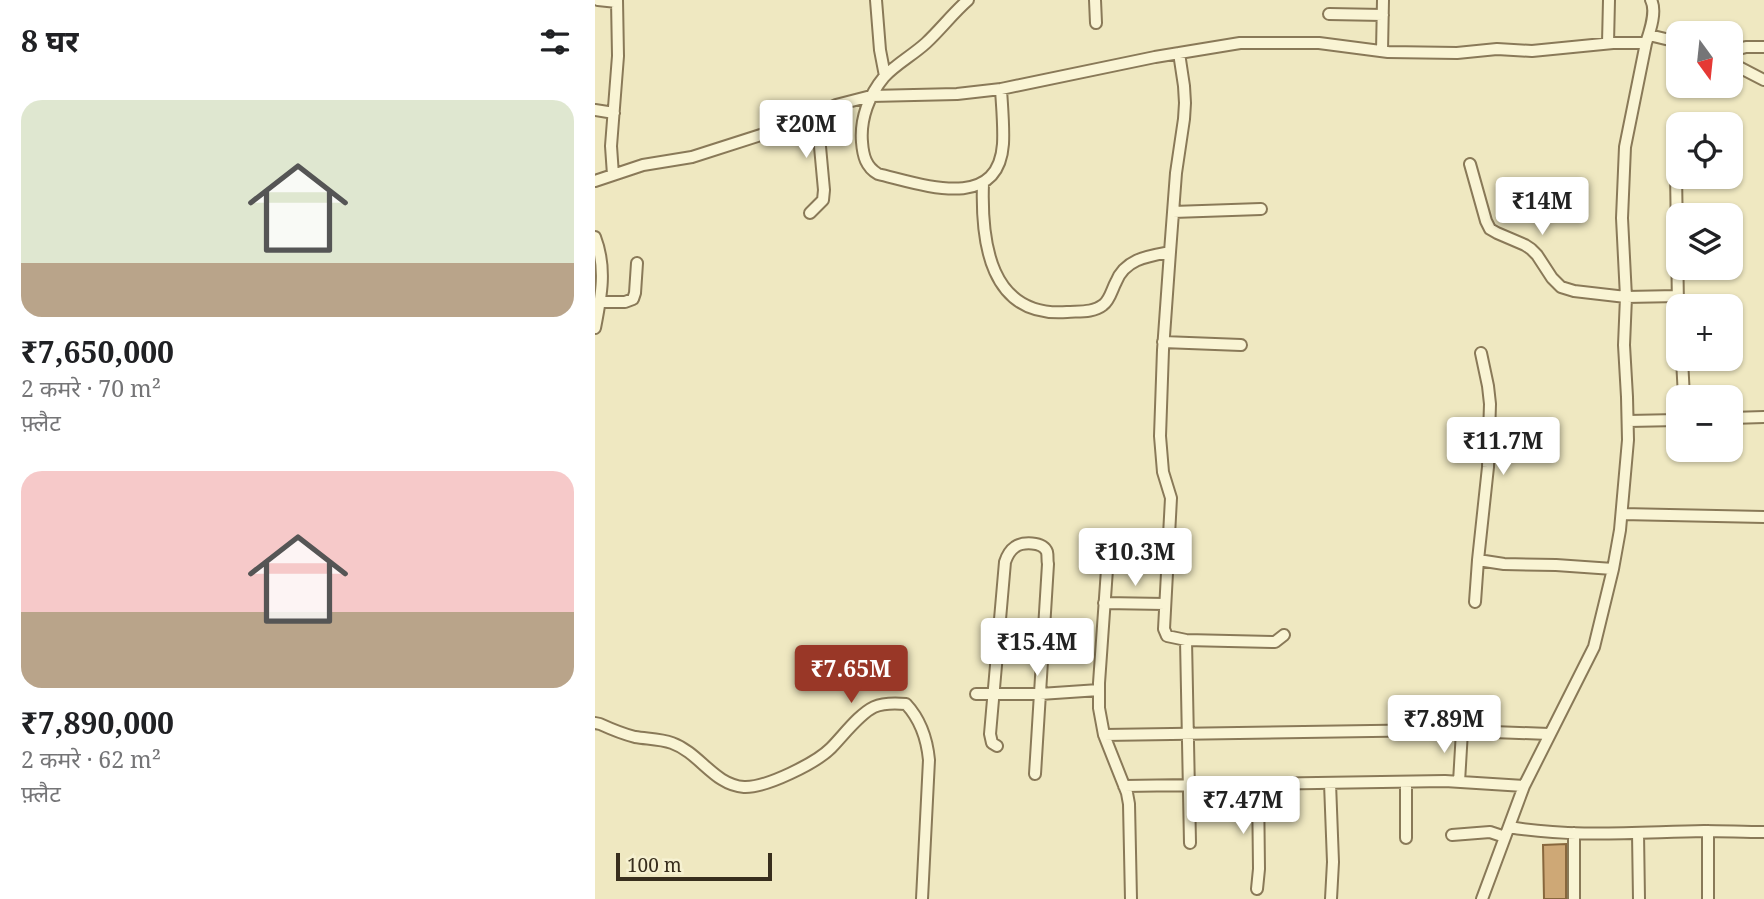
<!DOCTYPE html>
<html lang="hi">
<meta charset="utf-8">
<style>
:root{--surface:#fff;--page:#f6f6f6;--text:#202124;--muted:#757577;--accent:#993727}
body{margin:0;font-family:"Noto Serif","Noto Sans Devanagari",serif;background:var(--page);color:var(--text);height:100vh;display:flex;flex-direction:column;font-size:26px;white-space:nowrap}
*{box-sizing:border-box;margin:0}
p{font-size:23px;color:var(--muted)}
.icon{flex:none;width:38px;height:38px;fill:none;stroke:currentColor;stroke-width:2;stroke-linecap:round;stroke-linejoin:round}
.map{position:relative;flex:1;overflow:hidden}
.side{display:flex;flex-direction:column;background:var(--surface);width:595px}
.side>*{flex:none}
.needle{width:46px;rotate:165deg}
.fabs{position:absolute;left:1071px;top:21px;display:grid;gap:14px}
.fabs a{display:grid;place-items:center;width:77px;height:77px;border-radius:14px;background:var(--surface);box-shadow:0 2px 5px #0004;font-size:35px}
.scale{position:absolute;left:21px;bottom:18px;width:156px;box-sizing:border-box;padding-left:7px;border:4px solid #382e1d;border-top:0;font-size:19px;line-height:24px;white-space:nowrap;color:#382e1d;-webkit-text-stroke:5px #f6f1d1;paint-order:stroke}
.price{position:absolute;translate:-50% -60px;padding:0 16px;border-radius:7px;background:#fff;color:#222;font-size:23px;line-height:46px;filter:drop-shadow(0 2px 4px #0008)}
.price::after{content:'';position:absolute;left:50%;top:42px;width:21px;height:16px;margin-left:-10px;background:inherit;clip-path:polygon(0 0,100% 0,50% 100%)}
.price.selected{background:var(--accent);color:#fff}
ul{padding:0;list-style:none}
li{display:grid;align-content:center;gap:14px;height:371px;padding:0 21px}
li span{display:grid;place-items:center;height:217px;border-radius:21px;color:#555}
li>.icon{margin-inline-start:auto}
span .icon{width:126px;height:126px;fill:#fffc;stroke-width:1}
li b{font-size:30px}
h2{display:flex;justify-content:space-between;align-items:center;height:84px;padding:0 21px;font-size:30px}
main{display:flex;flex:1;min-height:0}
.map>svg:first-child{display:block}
.building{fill:#cea876;stroke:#88673d;stroke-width:2}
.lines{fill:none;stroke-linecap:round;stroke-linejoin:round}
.minor-casing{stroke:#897958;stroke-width:14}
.minor{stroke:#f9f4d4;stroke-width:10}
</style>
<main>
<section class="side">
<h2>8 घर<svg class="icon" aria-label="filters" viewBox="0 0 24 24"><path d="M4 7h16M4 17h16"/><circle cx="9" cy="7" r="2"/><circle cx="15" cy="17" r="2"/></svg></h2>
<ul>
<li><span style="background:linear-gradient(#dfe7d0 75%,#b9a48a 0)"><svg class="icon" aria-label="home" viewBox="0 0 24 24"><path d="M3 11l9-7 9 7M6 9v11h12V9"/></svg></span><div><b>₹7,650,000</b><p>2 कमरे · 70 m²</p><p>फ़्लैट</p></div></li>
<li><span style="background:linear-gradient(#f6c9c9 65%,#b9a48a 0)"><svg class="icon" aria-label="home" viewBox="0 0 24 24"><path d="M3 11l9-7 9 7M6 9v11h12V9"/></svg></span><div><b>₹7,890,000</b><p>2 कमरे · 62 m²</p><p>फ़्लैट</p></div></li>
</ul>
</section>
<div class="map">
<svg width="1169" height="899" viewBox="0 0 1169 899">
<rect width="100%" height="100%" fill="#efe8c1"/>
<path class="building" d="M 971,844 L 971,899 L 949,899 L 948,845 Z"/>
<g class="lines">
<g class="minor-casing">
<path id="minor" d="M 3,0 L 22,2
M 281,0 L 285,50 L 290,76
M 373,0 C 358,13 346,29 331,43 C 318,55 301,64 289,77 C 274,95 265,119 267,142 C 268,156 271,167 283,174 C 326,184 403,213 408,144 C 409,126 407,107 406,89
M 500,0 L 501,23
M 734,14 L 788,15
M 1054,35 L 1083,42
M 1013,43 L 1014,0
M 787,51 L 788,0
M 1136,51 L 1151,47 L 1169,47
M 584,53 L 589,86 L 590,103 L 589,119 L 581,173 L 575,252 L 568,350 L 565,436 L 568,472 L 576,498 L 569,629 L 572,636 L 591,640 L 680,642 L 689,635
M 1136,63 L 1169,80
M 0,110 L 19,113
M 875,164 L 891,221 L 895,229 L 902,233 L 930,245 L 936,249 L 942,255 L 957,278 L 966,287 L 979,291 L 1031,297 L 1083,296
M 1081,172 L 1083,306
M 18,175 L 16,146 L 23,56 L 22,0
M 0,181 L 48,165 L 97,157 L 203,123 L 241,105 L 276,96 L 362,94 L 406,89 L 560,57 L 645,43 L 724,43 L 793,52 L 862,53 L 902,49 L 937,51 L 1018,43 L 1051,43
M 388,183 C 386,241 394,318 472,312 C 483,311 498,313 508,305 C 515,300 517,289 521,282 C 530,259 553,256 575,252
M 578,212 L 666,209
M 215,213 L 228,200 L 229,190 L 222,114
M 0,237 C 12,268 6,297 0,328
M 5,302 L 30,302 L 38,299 L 40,293 L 42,263
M 568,342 L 646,345
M 1087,359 L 1089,397
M 1136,418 L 1169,417
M 1033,421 L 1083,420
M 1027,514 L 1169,517
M 514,541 L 504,683 L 504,708 L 509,735 L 532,793 L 534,804 L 536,899
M 883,560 L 909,564 L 961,565 L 1018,569
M 880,602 L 883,560 L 893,467 L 895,404 L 893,386 L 886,353
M 509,603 L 570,604
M 591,640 L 595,843
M 381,694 L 445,694 L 504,690
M 0,723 L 5,724 C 16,729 28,734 40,737 C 53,739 66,739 77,743 C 105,753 119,785 149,787 C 171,788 221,763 236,748 C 248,736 264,714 279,707 C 288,703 300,703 311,704 C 325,719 332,739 334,760 L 327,899
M 509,735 L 844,730 L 954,734
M 402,746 L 397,743 L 395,734 L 410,562 C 412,556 414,551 420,547 C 427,542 448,541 452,552 C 453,556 452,560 453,564 L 440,774
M 811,782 L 811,838
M 864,782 L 867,731
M 735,783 L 738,862 L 736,899
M 529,786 L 850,781 L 929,786
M 914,827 C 978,838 1044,832 1109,831 C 1129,831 1149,832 1169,832
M 1043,833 L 1044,899
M 857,835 L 895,832 L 910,837
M 662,889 L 664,869 L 663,784
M 887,899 L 929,786 L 999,647 L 1018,569 L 1025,530 L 1033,440 L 1032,397 L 1029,345 L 1031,297 L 1027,218 L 1030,147 L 1051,43 C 1055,31 1062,11 1056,0
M 979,899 L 979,833
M 1113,899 L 1113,831"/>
</g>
<use href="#minor" class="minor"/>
</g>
</svg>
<div class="fabs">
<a><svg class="needle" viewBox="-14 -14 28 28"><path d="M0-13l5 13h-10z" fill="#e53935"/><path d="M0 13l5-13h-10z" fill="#757577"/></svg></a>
<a><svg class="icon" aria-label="locate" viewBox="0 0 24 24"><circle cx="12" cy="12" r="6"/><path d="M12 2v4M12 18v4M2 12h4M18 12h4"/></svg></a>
<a><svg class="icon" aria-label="layers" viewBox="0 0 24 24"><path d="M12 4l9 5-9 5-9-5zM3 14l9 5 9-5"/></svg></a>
<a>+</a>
<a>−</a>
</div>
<div class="scale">100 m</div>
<b class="price" style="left:211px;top:160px">₹20M</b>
<b class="price" style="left:947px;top:237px">₹14M</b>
<b class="price" style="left:908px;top:477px">₹11.7M</b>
<b class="price" style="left:540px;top:588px">₹10.3M</b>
<b class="price" style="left:442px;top:678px">₹15.4M</b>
<b class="price selected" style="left:256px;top:705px">₹7.65M</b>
<b class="price" style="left:849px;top:755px">₹7.89M</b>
<b class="price" style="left:648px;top:836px">₹7.47M</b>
</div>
</main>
